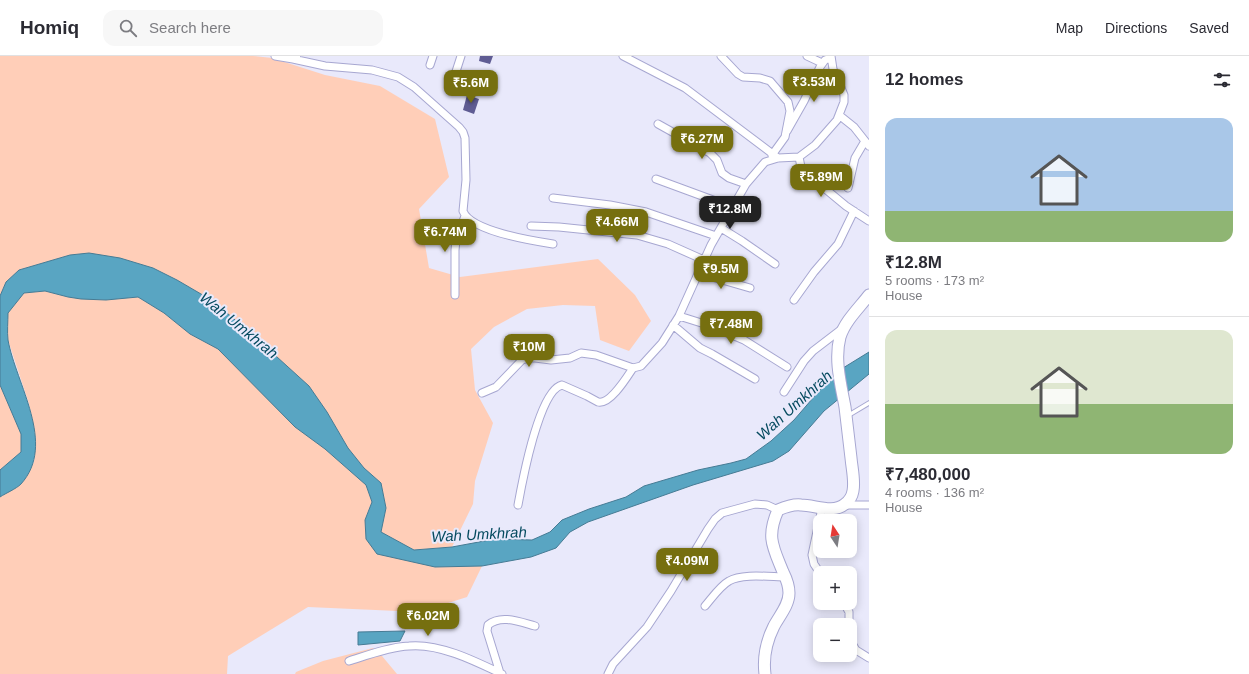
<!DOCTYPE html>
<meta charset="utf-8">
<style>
:root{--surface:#fff;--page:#f7f7f7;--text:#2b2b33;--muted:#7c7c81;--line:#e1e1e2;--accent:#766f0f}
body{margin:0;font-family:Arial,sans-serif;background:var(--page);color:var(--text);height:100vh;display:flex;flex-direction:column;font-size:15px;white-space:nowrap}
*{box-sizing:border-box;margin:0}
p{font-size:13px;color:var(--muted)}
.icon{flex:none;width:22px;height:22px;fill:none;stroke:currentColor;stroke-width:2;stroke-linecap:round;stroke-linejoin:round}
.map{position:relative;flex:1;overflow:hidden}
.drawer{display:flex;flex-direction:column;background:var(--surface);width:380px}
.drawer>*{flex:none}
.needle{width:26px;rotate:348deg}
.buttons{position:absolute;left:813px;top:458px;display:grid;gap:8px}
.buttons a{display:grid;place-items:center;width:44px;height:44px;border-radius:8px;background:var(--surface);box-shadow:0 2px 10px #0003;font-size:20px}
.price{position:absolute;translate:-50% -34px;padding:0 9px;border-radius:8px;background:var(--accent);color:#fff;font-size:13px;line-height:26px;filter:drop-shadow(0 1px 2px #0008)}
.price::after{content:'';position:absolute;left:50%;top:24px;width:12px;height:9px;margin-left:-6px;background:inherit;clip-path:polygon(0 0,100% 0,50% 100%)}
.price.active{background:#222;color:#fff}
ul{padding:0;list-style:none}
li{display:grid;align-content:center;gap:8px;height:212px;padding:0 16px}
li+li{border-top:1px solid var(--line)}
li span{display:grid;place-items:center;height:124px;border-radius:12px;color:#555}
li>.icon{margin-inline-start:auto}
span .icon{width:72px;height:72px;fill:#fffc;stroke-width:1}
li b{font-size:17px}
h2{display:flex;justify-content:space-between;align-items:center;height:48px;padding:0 16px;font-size:17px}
header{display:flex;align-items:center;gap:24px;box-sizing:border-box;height:56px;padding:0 20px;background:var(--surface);border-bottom:1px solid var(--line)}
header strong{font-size:19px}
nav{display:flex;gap:22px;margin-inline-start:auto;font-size:14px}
.search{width:280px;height:36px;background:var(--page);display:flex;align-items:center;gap:10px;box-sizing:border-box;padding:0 14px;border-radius:12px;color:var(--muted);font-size:15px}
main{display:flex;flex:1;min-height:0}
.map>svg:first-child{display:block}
.green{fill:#ffceb8}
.water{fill:#59a5c2;stroke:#467b94}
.building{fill:#5f5c93}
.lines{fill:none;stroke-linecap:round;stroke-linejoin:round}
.service-casing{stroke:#a7a7d1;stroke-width:5.5}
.minor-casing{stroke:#a7a7d1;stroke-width:9}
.trunk-casing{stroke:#a7a7d1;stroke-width:13}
.service{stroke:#fff;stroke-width:3.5}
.minor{stroke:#fff;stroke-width:7}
.trunk{stroke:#fff;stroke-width:11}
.labels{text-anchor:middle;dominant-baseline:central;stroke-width:4;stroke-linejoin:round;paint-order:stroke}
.water-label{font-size:15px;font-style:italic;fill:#054a5f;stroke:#e9e9fb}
</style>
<header>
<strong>Homiq</strong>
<div class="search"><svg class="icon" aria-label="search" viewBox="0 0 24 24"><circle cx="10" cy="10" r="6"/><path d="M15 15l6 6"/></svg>Search here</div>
<nav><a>Map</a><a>Directions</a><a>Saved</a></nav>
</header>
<main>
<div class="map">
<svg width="869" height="618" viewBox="0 0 869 618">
<rect width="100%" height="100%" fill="#e9e9fb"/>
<path class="green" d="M 0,0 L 253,0 L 272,2 L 325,19 L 380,30 L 435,63 L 449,121 L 419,153 L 429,212 L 460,221 L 598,203 L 635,239 L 651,265 L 629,295 L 600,284 L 595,250 L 563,249 L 527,253 L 494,271 L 471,293 L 475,334 L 493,367 L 475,425 L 473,448 L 452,491 L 414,494 L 381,476 L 386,452 L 381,427 L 364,412 L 348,392 L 327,356 L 309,330 L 255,281 L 213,245 L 177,224 L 153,212 L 120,202 L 70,199 L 19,214 L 6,226 L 0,240 Z
M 45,235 L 68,241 L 106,244 L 138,241 L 164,257 L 190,278 L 218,293 L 325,393 L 366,429 L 372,446 L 365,464 L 366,483 L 434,511 L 482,510 L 467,541 L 420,556 L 308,551 L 228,600 L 227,618 L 0,618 L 0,441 L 21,428 L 34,406 L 36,384 L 29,348 L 8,284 L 8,257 L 24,237 Z
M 0,329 L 21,378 L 21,396 L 0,414 Z
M 373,592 L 382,600 L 397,618 L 295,618 L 296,616 L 323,605 Z"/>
<path class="water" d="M 89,197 L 120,202 L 153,212 L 177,224 L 213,245 L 255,281 L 309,330 L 327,356 L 348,392 L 364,412 L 381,427 L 386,452 L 381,476 L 414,494 L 452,491 L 495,483 L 532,484 L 550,476 L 562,464 L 589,453 L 626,441 L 644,430 L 698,414 L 731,407 L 746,403 L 771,385 L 794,364 L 825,328 L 843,312 L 869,296 L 869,318 L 824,355 L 789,395 L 773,405 L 693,429 L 588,466 L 570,476 L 556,492 L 531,501 L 482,510 L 435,511 L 377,498 L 366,483 L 365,464 L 372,446 L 366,429 L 325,393 L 295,371 L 218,293 L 190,278 L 164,257 L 138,241 L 106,244 L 81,243 L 68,241 L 45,235 L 24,237 L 8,257 C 8,265 7,276 8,284 C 16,328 57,388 21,428 C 16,433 6,437 0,441 L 0,414 L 21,396 L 21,378 L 0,329 L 0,240 L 6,226 L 19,214 L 70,199 Z
M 405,575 L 400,585 L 358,589 L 358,576 Z"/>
<path class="building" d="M 480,0 L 493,0 L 490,8 L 479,5 Z
M 475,15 L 486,18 L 481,33 L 470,30 Z
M 467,39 L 479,43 L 474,58 L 463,54 Z"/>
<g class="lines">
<g class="service-casing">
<path id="service" d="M 849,359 L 869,347"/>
</g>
<g class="minor-casing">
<path id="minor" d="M 275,0 L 293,3 L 297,2
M 623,0 L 685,32 L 778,102
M 721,0 L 738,18 L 743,21 L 760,22 L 770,25 L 788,46 L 790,55 L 785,81 L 772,99
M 807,0 L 822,7
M 293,3 L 325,10 L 372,14 L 398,21 L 414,31 L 459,71 L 463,76 L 465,82 L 466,124 L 463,155 C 470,175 533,185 553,188
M 430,9 L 433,0
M 450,34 L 461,0
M 839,59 L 854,71 L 869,90
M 658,68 L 710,97 L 717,104 L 722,117 L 729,122 L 746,128
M 787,75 L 804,45 L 820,11 L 825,4 L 831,2
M 799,101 L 801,111 L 817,126 L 846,150 L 869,165
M 656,123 L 732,151
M 848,132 L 855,102 L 865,85
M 553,142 L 610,149 L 646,156 L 716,180
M 531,170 L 559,171 L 637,179 L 668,188 L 704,204
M 721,172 L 742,185 L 775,208
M 698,217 L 750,232
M 455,239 L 455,194 L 456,184 L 465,160
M 794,244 L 814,216 L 838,188 L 854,155
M 679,260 L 711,270 L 744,284 L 787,311
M 673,269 L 700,292 L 712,298 L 755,323
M 784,336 L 804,305 L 813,295 L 843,272
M 482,337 L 496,331 L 522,304 L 529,302 L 535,302 L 551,304 L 570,302 L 581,297 L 596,299 L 633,312 L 641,310 L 662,287 L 679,260 L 711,189 L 746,128 L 765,106 L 778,102 L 799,101 L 815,89 L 837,64 L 844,46 L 844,39 L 833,13 L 831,0
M 518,449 C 522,427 539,334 562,329 L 587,340 L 598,346 C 610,349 627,321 633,312
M 844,449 L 869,449
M 820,517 L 814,508 L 812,499 L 822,452
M 844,547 L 849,556 L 849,569
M 705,550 C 712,542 720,530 729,525 C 742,517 771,521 786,521
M 850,584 L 856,594 L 869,602
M 349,605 C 368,599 389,591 409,590 C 439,587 475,605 502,618
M 500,617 L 487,575 L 488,569 C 501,558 520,566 535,570
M 608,618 L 613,608 L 647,571 L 671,535 L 708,473 L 715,463 L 722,457 L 755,448 L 767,449 L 778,454"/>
</g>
<g class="trunk-casing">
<path id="trunk" d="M 765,618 C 763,602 767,584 774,570 C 780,559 789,549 789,537 C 789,530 786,522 783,516 C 773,491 766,481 778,454 C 785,451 793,448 801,449 C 815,449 833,458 845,448 C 849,445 852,441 853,435 C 855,425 852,413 851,402 C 849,385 847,368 845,351 C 841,329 834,304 840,281 C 845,265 859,252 869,239"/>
</g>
<use href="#service" class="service"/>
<use href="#minor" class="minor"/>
<use href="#trunk" class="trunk"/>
</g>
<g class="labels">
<g class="water-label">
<text transform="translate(239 269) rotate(39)">Wah Umkhrah</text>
<text transform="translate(794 349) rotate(-42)">Wah Umkhrah</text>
<text transform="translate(479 478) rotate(-3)">Wah Umkhrah</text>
</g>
</g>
</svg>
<div class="buttons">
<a><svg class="needle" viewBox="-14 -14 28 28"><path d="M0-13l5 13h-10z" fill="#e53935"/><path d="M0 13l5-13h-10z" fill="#7c7c81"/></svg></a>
<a>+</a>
<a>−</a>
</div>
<b class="price" style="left:814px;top:47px">₹3.53M</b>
<b class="price" style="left:471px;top:48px">₹5.6M</b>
<b class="price" style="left:702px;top:104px">₹6.27M</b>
<b class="price" style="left:821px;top:142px">₹5.89M</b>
<b class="price active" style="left:730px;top:174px">₹12.8M</b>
<b class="price" style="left:617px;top:187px">₹4.66M</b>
<b class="price" style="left:445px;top:197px">₹6.74M</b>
<b class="price" style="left:721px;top:234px">₹9.5M</b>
<b class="price" style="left:731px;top:289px">₹7.48M</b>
<b class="price" style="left:529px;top:312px">₹10M</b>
<b class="price" style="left:687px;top:526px">₹4.09M</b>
<b class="price" style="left:428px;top:581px">₹6.02M</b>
</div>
<section class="drawer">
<h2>12 homes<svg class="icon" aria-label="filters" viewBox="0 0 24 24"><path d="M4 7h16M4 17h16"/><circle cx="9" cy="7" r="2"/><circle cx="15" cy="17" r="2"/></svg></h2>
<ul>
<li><span style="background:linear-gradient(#a9c7e8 75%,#8fb573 0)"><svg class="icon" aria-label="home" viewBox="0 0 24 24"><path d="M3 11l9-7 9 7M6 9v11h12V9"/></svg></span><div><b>₹12.8M</b><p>5 rooms · 173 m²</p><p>House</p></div></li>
<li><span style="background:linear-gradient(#dfe7d0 60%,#8fb573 0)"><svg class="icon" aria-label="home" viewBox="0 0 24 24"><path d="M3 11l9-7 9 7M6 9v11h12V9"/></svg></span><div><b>₹7,480,000</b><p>4 rooms · 136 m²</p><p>House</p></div></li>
</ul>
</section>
</main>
